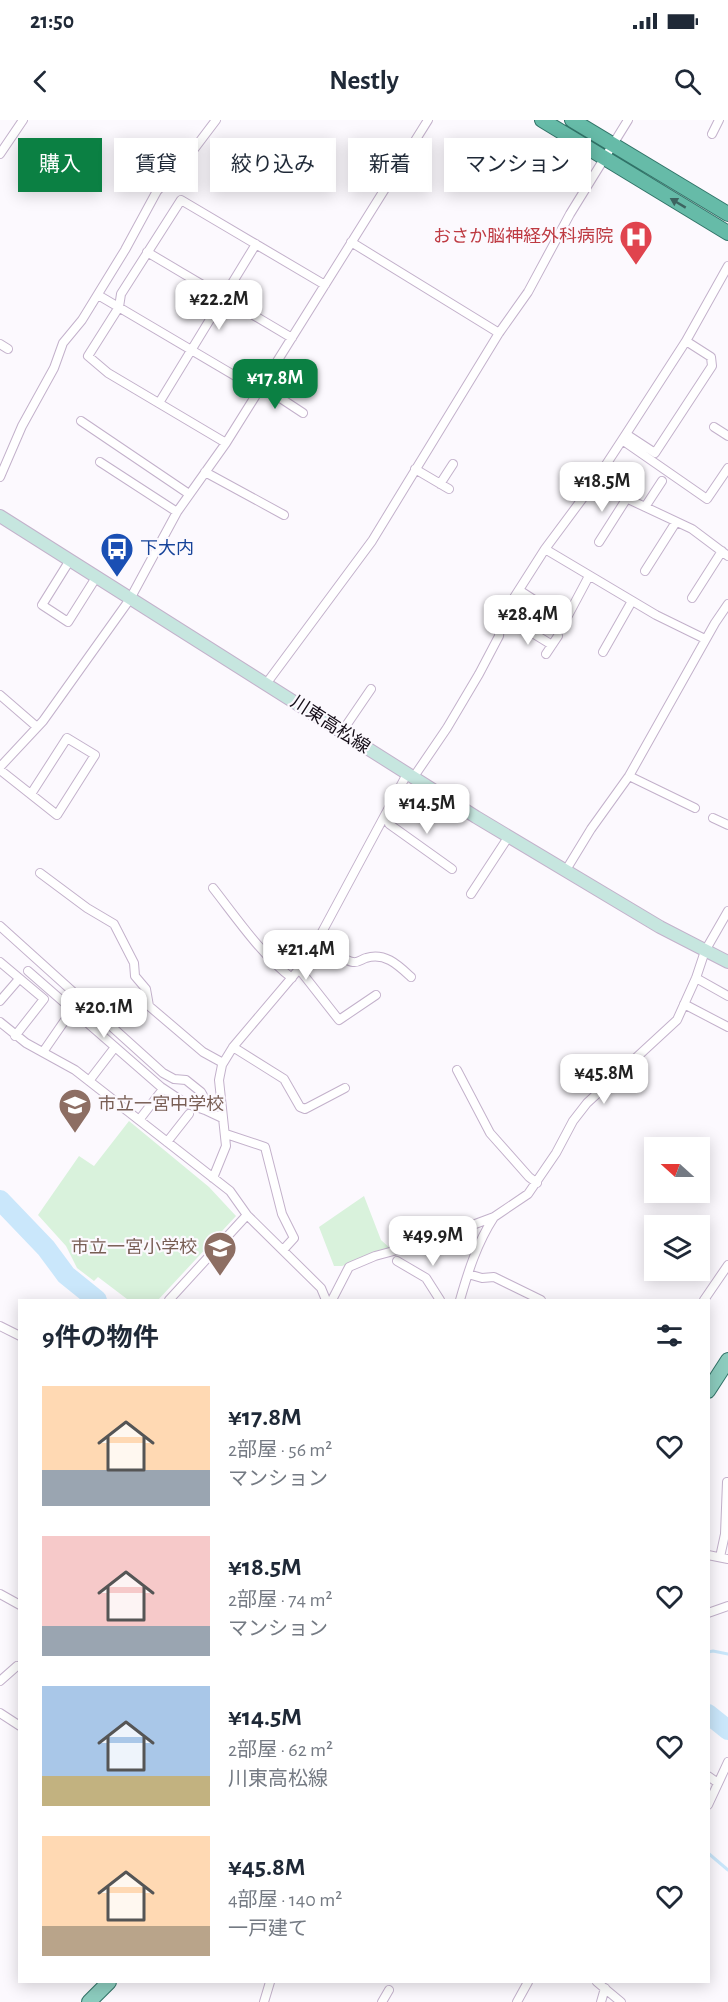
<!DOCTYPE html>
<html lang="ja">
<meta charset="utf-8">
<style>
:root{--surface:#fff;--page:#f2f2f3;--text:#1f2937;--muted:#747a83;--accent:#0b8043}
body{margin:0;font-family:"Alegreya Sans","Noto Sans JP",sans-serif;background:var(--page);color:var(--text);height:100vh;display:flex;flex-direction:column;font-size:22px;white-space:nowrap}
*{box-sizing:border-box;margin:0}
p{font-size:20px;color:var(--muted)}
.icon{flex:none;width:33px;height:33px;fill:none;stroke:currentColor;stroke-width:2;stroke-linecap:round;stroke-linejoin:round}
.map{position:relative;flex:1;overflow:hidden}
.panel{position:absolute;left:18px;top:1179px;width:692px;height:684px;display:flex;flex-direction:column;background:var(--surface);border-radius:0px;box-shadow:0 3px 15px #0003}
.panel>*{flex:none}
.top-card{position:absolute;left:18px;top:18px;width:693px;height:54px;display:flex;gap:12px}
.needle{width:39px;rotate:291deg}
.fabs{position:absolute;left:644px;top:1017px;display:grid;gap:12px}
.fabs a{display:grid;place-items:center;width:66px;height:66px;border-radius:0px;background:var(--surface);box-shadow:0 3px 15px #0003;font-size:30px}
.price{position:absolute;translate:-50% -51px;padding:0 14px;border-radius:12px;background:#fff;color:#222;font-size:20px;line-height:39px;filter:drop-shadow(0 2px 3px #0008)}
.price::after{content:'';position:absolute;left:50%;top:36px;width:18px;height:14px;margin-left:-9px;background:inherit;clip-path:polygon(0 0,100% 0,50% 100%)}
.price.current{background:var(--accent);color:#fff}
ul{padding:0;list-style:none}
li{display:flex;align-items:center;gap:18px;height:150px;padding:0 24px}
li span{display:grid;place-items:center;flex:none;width:168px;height:120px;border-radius:0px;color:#555}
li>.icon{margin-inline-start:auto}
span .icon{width:72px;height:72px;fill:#fffc;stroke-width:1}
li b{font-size:26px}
h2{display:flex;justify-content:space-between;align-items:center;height:72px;padding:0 24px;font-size:26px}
.chip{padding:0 21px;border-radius:0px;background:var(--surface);box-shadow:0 3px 15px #0003;font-size:21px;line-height:54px}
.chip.current{background:var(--accent);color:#fff}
.status{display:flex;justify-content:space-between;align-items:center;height:42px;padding:0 30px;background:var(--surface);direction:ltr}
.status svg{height:16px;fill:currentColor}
header{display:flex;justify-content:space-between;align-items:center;height:78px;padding:0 24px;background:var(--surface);font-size:27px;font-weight:700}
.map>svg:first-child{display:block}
.green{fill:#d9f2dc}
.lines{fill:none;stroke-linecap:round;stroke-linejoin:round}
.stream{stroke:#cae7fb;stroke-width:3}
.river{stroke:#cae7fb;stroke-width:20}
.minor-casing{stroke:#c3b1cb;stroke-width:10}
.secondary-casing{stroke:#c3b1cb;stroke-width:14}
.primary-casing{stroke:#317368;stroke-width:16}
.trunk-casing{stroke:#317368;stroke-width:16}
.minor{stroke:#fff;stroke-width:8}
.secondary{stroke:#c6e6df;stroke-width:12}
.primary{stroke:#8cccbe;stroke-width:14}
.trunk{stroke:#66bba8;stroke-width:14}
.oneway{fill:#3d6460}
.labels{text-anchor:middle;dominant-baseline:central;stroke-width:4.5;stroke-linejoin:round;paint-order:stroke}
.health-label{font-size:18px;fill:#be3a42;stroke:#fcf9fe;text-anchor:end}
.transit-label{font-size:18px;fill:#164399;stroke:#fcf9fe;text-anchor:start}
.street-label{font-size:18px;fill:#140d17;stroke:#fcf9fe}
.education-label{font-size:18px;fill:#785e54;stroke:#fcf9fe;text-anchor:start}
</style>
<div class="status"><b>21:50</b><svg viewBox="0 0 49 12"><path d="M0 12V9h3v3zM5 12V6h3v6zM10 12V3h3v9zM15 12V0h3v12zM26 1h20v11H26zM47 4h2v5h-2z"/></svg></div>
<header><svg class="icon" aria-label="back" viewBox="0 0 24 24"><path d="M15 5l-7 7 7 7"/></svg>Nestly<svg class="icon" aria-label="search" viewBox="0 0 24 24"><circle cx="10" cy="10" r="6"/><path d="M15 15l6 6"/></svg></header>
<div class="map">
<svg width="728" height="1882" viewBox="0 0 728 1882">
<rect width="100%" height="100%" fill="#fcf9fe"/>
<path class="green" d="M 129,1001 L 209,1067 L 236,1096 L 158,1180 L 126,1180 L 127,1179 L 98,1157 L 94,1161 L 77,1148 L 66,1126 L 38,1095 L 79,1036 L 94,1046 Z
M 364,1076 L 381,1120 L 392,1130 L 342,1146 L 334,1146 L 319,1107 Z"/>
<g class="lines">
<path class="stream" d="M 708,1532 L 713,1531 L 728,1534
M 708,1733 L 728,1750"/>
<path class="river" d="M 0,1080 L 46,1128 L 66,1155 L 97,1180
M 708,1594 L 728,1610"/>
<g class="minor-casing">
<path id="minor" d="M 712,14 L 719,0
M 0,34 L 23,0
M 351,122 L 499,213
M 147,132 L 292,218
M 98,175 L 259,270
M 0,224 L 8,229
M 262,266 L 303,293
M 159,283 L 256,124
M 81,301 L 189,374
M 714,307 L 728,316
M 626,314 L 655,333 L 712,246 L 711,237 L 686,221
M 622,320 L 707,379 L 728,348
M 226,323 L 108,253 L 88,236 L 119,187 L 121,174 L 181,80 L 325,165
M 100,342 L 177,392
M 415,349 L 449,369
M 205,352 L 284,395
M 0,357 L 22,306 L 54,248 L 63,223 L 82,200 L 125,130 L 157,71 L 185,41 L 216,0
M 594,363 L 692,409 L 728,436
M 440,364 L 453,344
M 645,387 L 662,361
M 599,422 L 627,378
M 545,429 L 656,495 L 705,519
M 70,440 L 42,485 L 68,502 L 97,456
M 645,451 L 676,402
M 519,470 L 542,485 L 527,510
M 692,478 L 722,431
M 564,503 L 589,456
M 518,504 L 552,525
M 603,532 L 632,481
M 546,534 L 558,516
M 266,564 L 372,421 L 499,213 L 528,172 L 570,94 L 628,0
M 0,575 L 37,607
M 341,613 L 371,569
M 0,647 L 43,601 L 130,479 L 177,392 L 226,323 L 428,0
M 0,650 L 57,695 L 95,635 L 67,618 L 31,674
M 629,656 L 695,688
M 413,658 L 447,608 L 479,554 L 499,516 L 501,498 L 545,429 L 594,363 L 626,314 L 686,221 L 728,146
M 389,689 L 389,704 L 452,749
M 713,698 L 728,705
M 566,750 L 591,709 L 629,656 L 715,503 L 728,484
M 40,753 L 87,788 L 114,804 L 134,843 L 135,856 L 146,869 L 149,886 L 203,932 L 223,943
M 213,768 C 235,796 263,837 292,858
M 471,774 L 509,716
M 0,806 L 163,953 L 174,959 L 186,960 L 201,972 L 206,981 L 205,990 L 222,998
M 317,821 C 326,826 344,841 353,842 C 358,843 362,839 366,838 C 385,832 398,845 411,857
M 0,842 L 44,879 L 15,916
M 299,849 L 339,900 L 376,875
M 28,851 L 161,967 L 185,983 L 205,990
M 696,858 L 728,876
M 0,881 L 19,859
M 684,884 L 728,907
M 0,902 L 26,923 L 75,950 L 230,1071 L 247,1095 L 321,1168 L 326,1180
M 233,927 L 284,959 L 300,987 L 305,989 L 345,968
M 43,932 L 72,890
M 457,950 L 490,1013 L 529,1057 L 537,1063
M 89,961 L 112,931
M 139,1000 L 160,973
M 226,1014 L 265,1027 L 282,1094 L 294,1118 L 283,1130
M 167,1022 L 189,994
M 213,1058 L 226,1026 L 219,960 L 222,945 L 233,927 L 299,849 L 314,827 L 407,654
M 397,1141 L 426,1158 L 440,1180
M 468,1154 L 482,1158 L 494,1157 L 541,1180
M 169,1180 L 247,1095
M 332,1180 L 349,1147 L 375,1136 L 427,1122 L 494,1097 L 528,1074 L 556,1033 L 573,1001 L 587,983 L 677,900 L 696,858 L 705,831 L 728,791
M 460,1180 C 468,1152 477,1123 494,1097
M 704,1180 L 728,1145
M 0,1206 L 20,1216
M 708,1435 L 728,1439
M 720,1437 L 725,1414 L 727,1362
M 0,1474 L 20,1485
M 708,1493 L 728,1486
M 0,1561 L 17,1546
M 0,1593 L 20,1606
M 708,1656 L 718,1663
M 708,1685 L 728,1642
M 597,1862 L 621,1882
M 264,1882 L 270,1862
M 382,1882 L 389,1870
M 517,1882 L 528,1862
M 601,1882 L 605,1868"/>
</g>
<g class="secondary-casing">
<path id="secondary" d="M 0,396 L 476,697 L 660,807 L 728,842"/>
</g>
<g class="primary-casing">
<path id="primary" d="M 708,1271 L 728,1240
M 89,1882 L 109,1862"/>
</g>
<g class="trunk-casing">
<path id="trunk" d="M 542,0 L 728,113
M 572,0 L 728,94"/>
</g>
<use href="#minor" class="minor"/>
<use href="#secondary" class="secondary"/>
<use href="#primary" class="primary"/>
<use href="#trunk" class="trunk"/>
</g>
<defs><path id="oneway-solid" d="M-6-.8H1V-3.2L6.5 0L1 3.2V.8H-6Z" transform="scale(1.5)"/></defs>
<use class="oneway" href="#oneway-solid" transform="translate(678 83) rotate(-149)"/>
<defs>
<g id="hospital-pin" transform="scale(1.725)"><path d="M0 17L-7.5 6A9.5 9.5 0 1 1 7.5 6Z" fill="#e0444e" stroke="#fcf9fe"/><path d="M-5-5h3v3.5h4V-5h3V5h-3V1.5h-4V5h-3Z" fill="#fff"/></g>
<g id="bus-pin" transform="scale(1.725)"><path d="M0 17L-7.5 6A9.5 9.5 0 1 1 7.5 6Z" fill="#1a4fb4" stroke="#fcf9fe"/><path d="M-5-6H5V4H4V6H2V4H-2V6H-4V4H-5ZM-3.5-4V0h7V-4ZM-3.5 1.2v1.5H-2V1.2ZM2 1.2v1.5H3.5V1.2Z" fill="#fff"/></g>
<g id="school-pin" transform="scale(1.725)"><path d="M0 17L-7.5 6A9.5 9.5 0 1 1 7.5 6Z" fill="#8d6e63" stroke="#fcf9fe"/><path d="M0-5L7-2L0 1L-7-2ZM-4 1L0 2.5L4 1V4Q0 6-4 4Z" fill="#fff"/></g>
</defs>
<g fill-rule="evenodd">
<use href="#hospital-pin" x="636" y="117"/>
<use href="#bus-pin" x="117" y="429"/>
<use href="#school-pin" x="75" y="985"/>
<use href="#school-pin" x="220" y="1128"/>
</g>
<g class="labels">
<g class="health-label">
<text x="613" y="117">おさか脳神経外科病院</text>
</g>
<g class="transit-label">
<text x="140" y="429">下大内</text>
</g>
<g class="street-label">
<text transform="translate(330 605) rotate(33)">川東高松線</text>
</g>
<g class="education-label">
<text x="98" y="985">市立一宮中学校</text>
<text x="197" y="1128" text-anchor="end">市立一宮小学校</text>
</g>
</g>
</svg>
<div class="fabs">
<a><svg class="needle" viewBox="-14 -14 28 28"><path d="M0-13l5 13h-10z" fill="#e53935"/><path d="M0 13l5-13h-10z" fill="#747a83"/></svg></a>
<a><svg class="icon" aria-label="layers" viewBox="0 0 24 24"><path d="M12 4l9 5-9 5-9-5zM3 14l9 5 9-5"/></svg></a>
</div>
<b class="price" style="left:219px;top:211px">¥22.2M</b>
<b class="price current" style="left:275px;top:290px">¥17.8M</b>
<b class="price" style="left:602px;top:393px">¥18.5M</b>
<b class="price" style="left:528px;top:526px">¥28.4M</b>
<b class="price" style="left:427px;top:715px">¥14.5M</b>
<b class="price" style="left:306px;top:861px">¥21.4M</b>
<b class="price" style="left:104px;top:919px">¥20.1M</b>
<b class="price" style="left:604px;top:985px">¥45.8M</b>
<b class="price" style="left:433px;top:1147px">¥49.9M</b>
<div class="top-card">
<a class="chip current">購入</a>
<a class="chip">賃貸</a>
<a class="chip">絞り込み</a>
<a class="chip">新着</a>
<a class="chip">マンション</a>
</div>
<section class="panel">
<h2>9件の物件<svg class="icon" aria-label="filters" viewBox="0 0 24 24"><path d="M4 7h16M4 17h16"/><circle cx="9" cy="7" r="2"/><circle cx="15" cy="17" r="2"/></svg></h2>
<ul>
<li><span style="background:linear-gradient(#ffd9b3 70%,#9aa5b1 0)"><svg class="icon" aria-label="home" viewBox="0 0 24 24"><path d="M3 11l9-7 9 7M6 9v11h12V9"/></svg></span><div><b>¥17.8M</b><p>2部屋 · 56 m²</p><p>マンション</p></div><svg class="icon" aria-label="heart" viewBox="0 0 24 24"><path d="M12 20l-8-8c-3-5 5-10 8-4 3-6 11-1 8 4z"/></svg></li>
<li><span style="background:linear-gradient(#f6c9c9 75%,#9aa5b1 0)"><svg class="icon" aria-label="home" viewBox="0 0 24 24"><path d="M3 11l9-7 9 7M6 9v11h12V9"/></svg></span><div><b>¥18.5M</b><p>2部屋 · 74 m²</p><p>マンション</p></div><svg class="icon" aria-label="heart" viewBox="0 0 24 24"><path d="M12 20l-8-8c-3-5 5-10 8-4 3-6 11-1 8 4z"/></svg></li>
<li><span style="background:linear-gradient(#a9c7e8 75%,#c2b280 0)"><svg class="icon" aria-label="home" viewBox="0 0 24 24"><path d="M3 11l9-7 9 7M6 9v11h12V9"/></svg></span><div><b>¥14.5M</b><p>2部屋 · 62 m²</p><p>川東高松線</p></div><svg class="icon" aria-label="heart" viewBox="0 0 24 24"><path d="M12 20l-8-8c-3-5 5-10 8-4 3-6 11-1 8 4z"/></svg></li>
<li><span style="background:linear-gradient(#ffd9b3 75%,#b9a48a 0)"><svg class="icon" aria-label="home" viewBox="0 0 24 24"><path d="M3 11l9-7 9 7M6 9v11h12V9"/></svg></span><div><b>¥45.8M</b><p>4部屋 · 140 m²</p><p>一戸建て</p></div><svg class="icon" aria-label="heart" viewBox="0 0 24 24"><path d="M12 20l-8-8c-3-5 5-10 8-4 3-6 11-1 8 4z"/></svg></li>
</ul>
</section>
</div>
